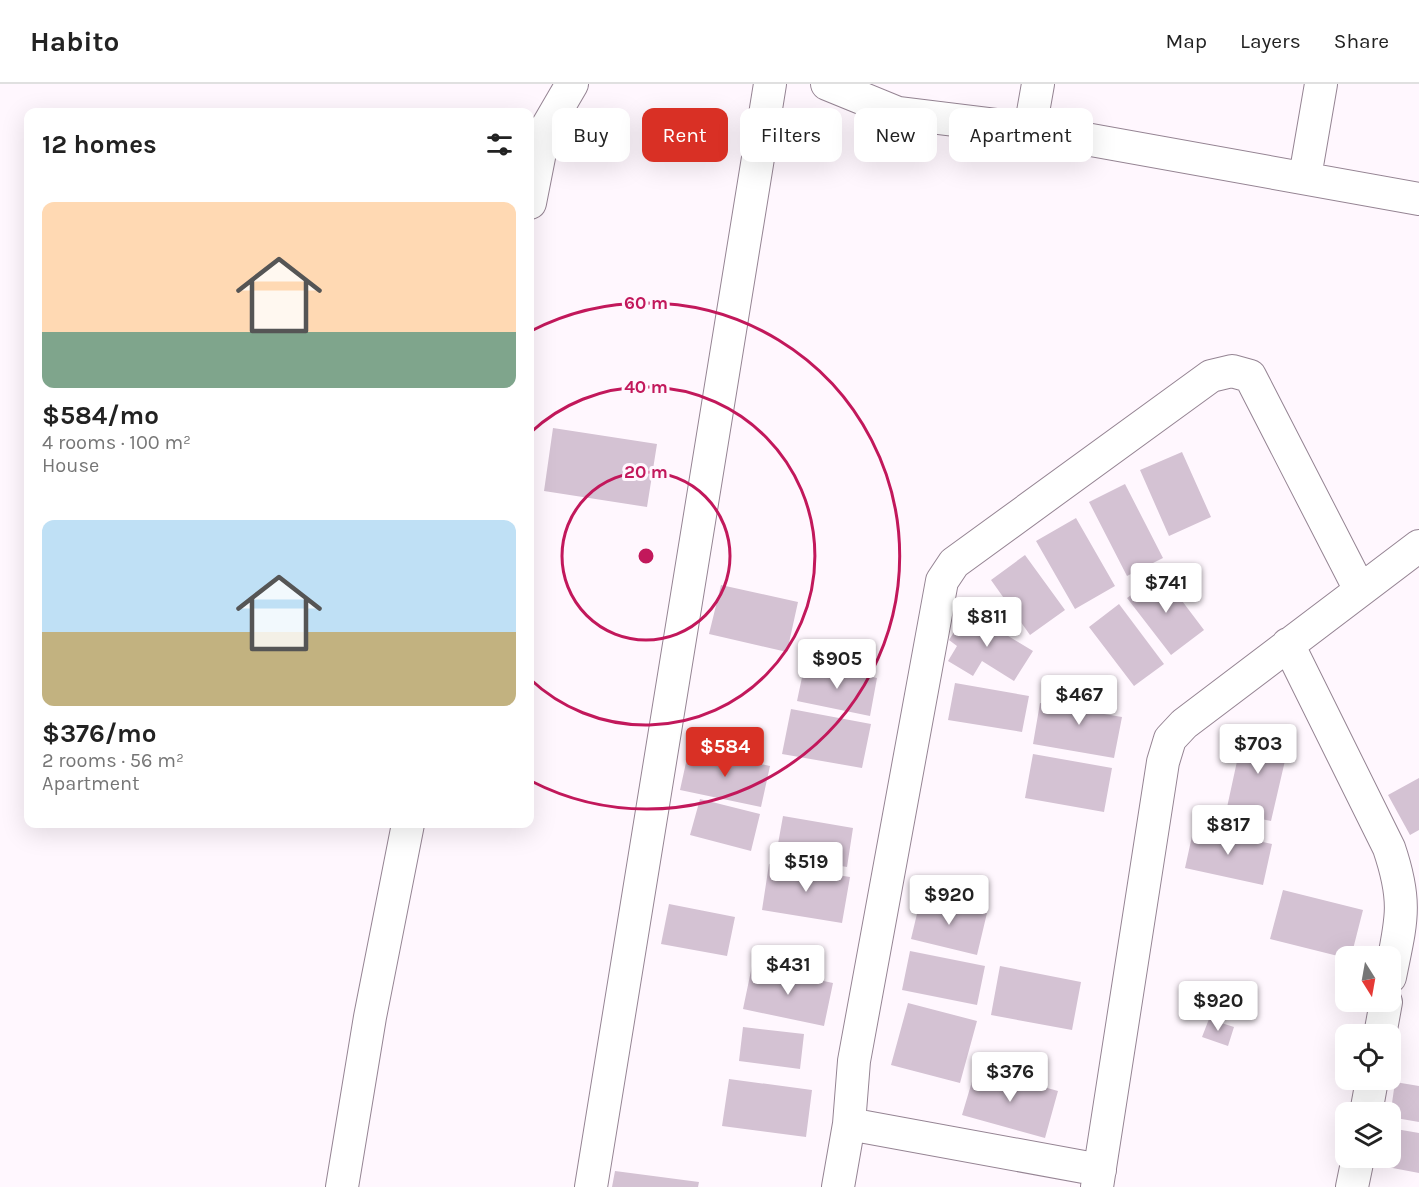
<!DOCTYPE html>
<meta charset="utf-8">
<style>
:root{--surface:#fff;--page:#f2f2f2;--text:#222;--muted:#767676;--line:#e0e0e0;--accent:#d93025}
body{margin:0;font-family:Karla,sans-serif;background:var(--page);color:var(--text);height:100vh;display:flex;flex-direction:column;font-size:22px;white-space:nowrap}
*{box-sizing:border-box;margin:0}
p{font-size:20px;color:var(--muted)}
.icon{flex:none;width:33px;height:33px;fill:none;stroke:currentColor;stroke-width:2;stroke-linecap:round;stroke-linejoin:round}
.map{position:relative;flex:1;overflow:hidden}
.sheet{position:absolute;left:24px;top:24px;width:510px;height:720px;display:flex;flex-direction:column;background:var(--surface);border-radius:12px;box-shadow:0 6px 24px #0002}
.sheet>*{flex:none}
.top-card{position:absolute;left:552px;top:24px;width:570px;height:54px;display:flex;gap:12px}
.needle{width:39px;rotate:169deg}
.fabs{position:absolute;left:1335px;top:862px;display:grid;gap:12px}
.fabs a{display:grid;place-items:center;width:66px;height:66px;border-radius:12px;background:var(--surface);box-shadow:0 6px 24px #0002;font-size:30px}
.price{position:absolute;translate:-50% -51px;padding:0 14px;border-radius:6px;background:#fff;color:#222;font-size:20px;line-height:39px;filter:drop-shadow(0 2px 3px #0008)}
.price::after{content:'';position:absolute;left:50%;top:36px;width:18px;height:14px;margin-left:-9px;background:inherit;clip-path:polygon(0 0,100% 0,50% 100%)}
.price.active{background:var(--accent);color:#fff}
ul{padding:0;list-style:none}
li{display:grid;align-content:center;gap:12px;height:318px;padding:0 18px}
li span{display:grid;place-items:center;height:186px;border-radius:12px;color:#555}
li>.icon{margin-inline-start:auto}
span .icon{width:108px;height:108px;fill:#fffc;stroke-width:1}
li b{font-size:26px}
h2{display:flex;justify-content:space-between;align-items:center;height:72px;padding:0 18px;font-size:26px}
.pill{padding:0 21px;border-radius:12px;background:var(--surface);box-shadow:0 6px 24px #0002;font-size:21px;line-height:54px}
.pill.active{background:var(--accent);color:#fff}
header{display:flex;align-items:center;gap:36px;box-sizing:border-box;height:84px;padding:0 30px;background:var(--surface);border-bottom:2px solid var(--line)}
header strong{font-size:28px}
nav{display:flex;gap:33px;margin-inline-start:auto;font-size:21px}
.map>svg:first-child{display:block}
.building{fill:#d4c2d3}
.lines{fill:none;stroke-linecap:round;stroke-linejoin:round}
.minor-casing{stroke:#958493;stroke-width:34}
.minor{stroke:#fff;stroke-width:32}
.ring{fill:none;stroke:#c2185b;stroke-width:3}
.centre{fill:#c2185b;stroke:#fff7fe;stroke-width:3}
.ring-label{font-size:18px;text-anchor:middle;font-weight:bold;fill:#c2185b;stroke:#fff7fe;stroke-width:6;stroke-linejoin:round;paint-order:stroke}
</style>
<header>
<strong>Habito</strong>
<nav><a>Map</a><a>Layers</a><a>Share</a></nav>
</header>
<div class="map">
<svg width="1419" height="1103" viewBox="0 0 1419 1103">
<rect width="100%" height="100%" fill="#fff7fe"/>
<path class="building" d="M 553,344 L 657,360 L 647,423 L 544,407 Z
M 1182,368 L 1211,433 L 1169,452 L 1140,386 Z
M 1125,400 L 1163,474 L 1127,492 L 1089,418 Z
M 1076,434 L 1115,502 L 1075,525 L 1036,457 Z
M 1025,471 L 1065,526 L 1030,551 L 991,496 Z
M 1161,489 L 1204,546 L 1171,571 L 1127,514 Z
M 721,501 L 798,518 L 787,568 L 709,550 Z
M 1119,520 L 1164,580 L 1134,602 L 1089,543 Z
M 967,527 L 1033,567 L 1014,597 L 982,577 L 973,592 L 948,577 L 957,562 L 949,556 Z
M 805,579 L 877,594 L 870,632 L 797,617 Z
M 955,599 L 1029,612 L 1022,648 L 948,636 Z
M 1067,609 L 1106,613 L 1104,630 L 1122,633 L 1114,674 L 1033,660 L 1040,619 L 1065,623 Z
M 791,625 L 871,640 L 862,684 L 782,670 Z
M 1244,645 L 1290,655 L 1271,737 L 1226,728 Z
M 689,665 L 770,682 L 761,723 L 680,706 Z
M 1033,670 L 1112,684 L 1104,728 L 1025,714 Z
M 1419,694 L 1419,746 L 1410,751 L 1388,711 Z
M 700,715 L 760,730 L 751,767 L 690,751 Z
M 783,732 L 853,744 L 847,783 L 776,771 Z
M 1194,743 L 1272,760 L 1263,801 L 1185,784 Z
M 769,780 L 850,793 L 842,839 L 762,826 Z
M 1283,806 L 1363,826 L 1351,873 L 1346,874 L 1270,855 Z
M 921,813 L 987,829 L 977,871 L 911,855 Z
M 669,820 L 735,833 L 727,872 L 661,860 Z
M 910,867 L 985,882 L 977,921 L 902,906 Z
M 752,882 L 833,899 L 824,942 L 743,925 Z
M 1000,882 L 1081,898 L 1072,946 L 991,931 Z
M 908,919 L 977,937 L 960,999 L 891,981 Z
M 1209,935 L 1234,943 L 1228,962 L 1202,953 Z
M 743,943 L 804,950 L 800,985 L 739,977 Z
M 976,984 L 1058,1007 L 1045,1054 L 962,1031 Z
M 729,995 L 812,1006 L 806,1053 L 722,1042 Z
M 1395,998 L 1419,1002 L 1419,1038 L 1390,1033 Z
M 1390,1044 L 1419,1049 L 1419,1089 L 1382,1082 L 1383,1074 L 1390,1074 Z
M 615,1087 L 699,1098 L 698,1103 L 612,1103 Z"/>
<g class="lines">
<g class="minor-casing">
<path id="minor" d="M 827,0 L 898,29 L 1030,45 L 1419,115
M 1030,45 L 1038,0
M 1305,93 L 1321,0
M 530,119 L 544,48 L 572,0
M 1288,560 L 1389,764 C 1408,820 1401,838 1390,893
M 1380,951 L 1386,918
M 1366,1029 L 1372,996
M 849,1040 L 1100,1086
M 342,1103 L 370,933 L 408,740
M 591,1103 L 770,0
M 838,1103 L 849,1040 L 854,977 L 942,497 L 954,479 L 1211,292 L 1232,287 L 1250,292 L 1360,506
M 1097,1103 L 1163,678 L 1170,655 L 1184,640 L 1419,462
M 1352,1103 L 1358,1074"/>
</g>
<use href="#minor" class="minor"/>
</g>
<g class="ring">
<circle cx="646" cy="472" r="84"/>
<path d="M530 349A169 169 0 1 1 530 595"/>
<path d="M531 247A253 253 0 1 1 531 697"/>
</g>
<circle cx="646" cy="472" r="9" class="centre"/>
<g class="ring-label">
<text x="646" y="225">60 m</text>
<text x="646" y="309">40 m</text>
<text x="646" y="394">20 m</text>
</g>
</svg>
<div class="fabs">
<a><svg class="needle" viewBox="-14 -14 28 28"><path d="M0-13l5 13h-10z" fill="#e53935"/><path d="M0 13l5-13h-10z" fill="#767676"/></svg></a>
<a><svg class="icon" aria-label="locate" viewBox="0 0 24 24"><circle cx="12" cy="12" r="6"/><path d="M12 2v4M12 18v4M2 12h4M18 12h4"/></svg></a>
<a><svg class="icon" aria-label="layers" viewBox="0 0 24 24"><path d="M12 4l9 5-9 5-9-5zM3 14l9 5 9-5"/></svg></a>
</div>
<b class="price" style="left:1166px;top:530px">$741</b>
<b class="price" style="left:987px;top:564px">$811</b>
<b class="price" style="left:837px;top:606px">$905</b>
<b class="price" style="left:1079px;top:642px">$467</b>
<b class="price" style="left:1258px;top:691px">$703</b>
<b class="price active" style="left:725px;top:694px">$584</b>
<b class="price" style="left:1228px;top:772px">$817</b>
<b class="price" style="left:806px;top:809px">$519</b>
<b class="price" style="left:949px;top:842px">$920</b>
<b class="price" style="left:788px;top:912px">$431</b>
<b class="price" style="left:1218px;top:948px">$920</b>
<b class="price" style="left:1010px;top:1019px">$376</b>
<div class="top-card">
<a class="pill">Buy</a>
<a class="pill active">Rent</a>
<a class="pill">Filters</a>
<a class="pill">New</a>
<a class="pill">Apartment</a>
</div>
<section class="sheet">
<h2>12 homes<svg class="icon" aria-label="filters" viewBox="0 0 24 24"><path d="M4 7h16M4 17h16"/><circle cx="9" cy="7" r="2"/><circle cx="15" cy="17" r="2"/></svg></h2>
<ul>
<li><span style="background:linear-gradient(#ffd9b3 70%,#7fa58c 0)"><svg class="icon" aria-label="home" viewBox="0 0 24 24"><path d="M3 11l9-7 9 7M6 9v11h12V9"/></svg></span><div><b>$584/mo</b><p>4 rooms · 100 m²</p><p>House</p></div></li>
<li><span style="background:linear-gradient(#bfe0f5 60%,#c2b280 0)"><svg class="icon" aria-label="home" viewBox="0 0 24 24"><path d="M3 11l9-7 9 7M6 9v11h12V9"/></svg></span><div><b>$376/mo</b><p>2 rooms · 56 m²</p><p>Apartment</p></div></li>
</ul>
</section>
</div>
